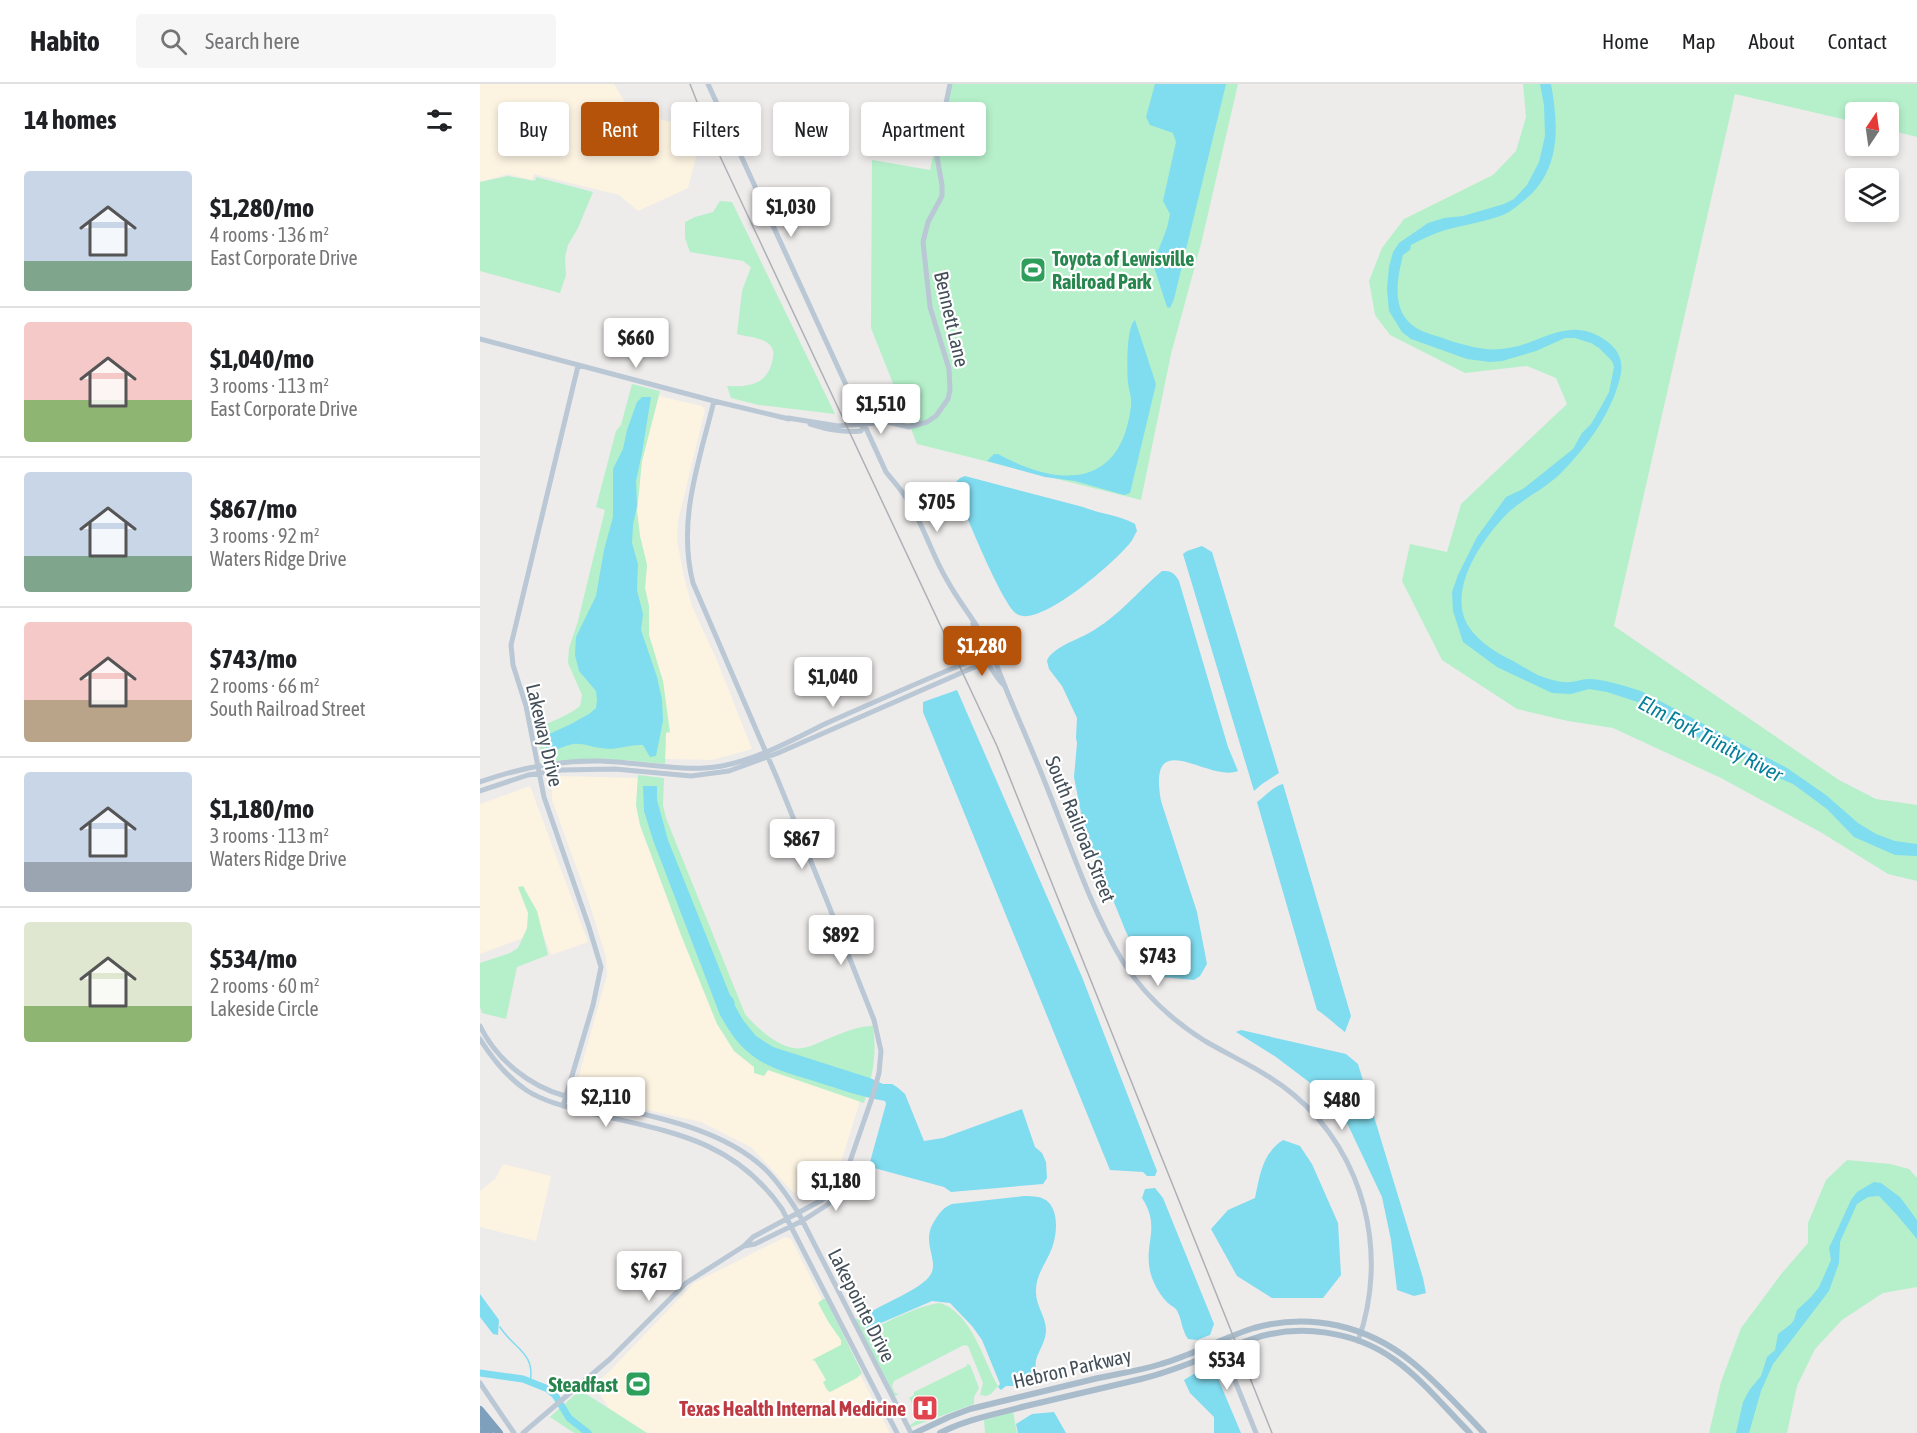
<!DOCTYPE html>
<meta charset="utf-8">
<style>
:root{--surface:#fff;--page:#f6f6f6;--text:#202124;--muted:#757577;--line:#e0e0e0;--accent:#b45309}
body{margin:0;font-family:"Asap Condensed",sans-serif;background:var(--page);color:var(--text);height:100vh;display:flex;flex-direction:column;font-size:22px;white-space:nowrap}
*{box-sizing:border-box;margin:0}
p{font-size:20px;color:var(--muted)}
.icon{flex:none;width:33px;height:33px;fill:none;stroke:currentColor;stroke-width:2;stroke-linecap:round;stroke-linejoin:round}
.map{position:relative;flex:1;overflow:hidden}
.drawer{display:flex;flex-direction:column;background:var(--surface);width:480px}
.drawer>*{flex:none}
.banner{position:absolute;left:18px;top:18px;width:570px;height:54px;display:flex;gap:12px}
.needle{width:39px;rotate:13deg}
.tools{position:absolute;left:1365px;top:18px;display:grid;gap:12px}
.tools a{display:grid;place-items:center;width:54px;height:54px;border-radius:6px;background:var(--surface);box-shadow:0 3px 9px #0003;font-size:30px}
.price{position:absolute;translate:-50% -51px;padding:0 14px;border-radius:6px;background:#fff;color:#222;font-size:20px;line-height:39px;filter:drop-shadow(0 2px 3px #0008)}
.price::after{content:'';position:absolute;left:50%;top:36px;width:18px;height:14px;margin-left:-9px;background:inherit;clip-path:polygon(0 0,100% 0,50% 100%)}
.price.selected{background:var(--accent);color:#fff}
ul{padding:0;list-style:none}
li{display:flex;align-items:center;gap:18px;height:150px;padding:0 24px}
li+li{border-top:2px solid var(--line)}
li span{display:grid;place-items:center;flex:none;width:168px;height:120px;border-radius:6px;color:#555}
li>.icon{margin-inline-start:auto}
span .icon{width:72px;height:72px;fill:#fffc;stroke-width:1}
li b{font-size:26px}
h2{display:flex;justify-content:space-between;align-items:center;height:72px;padding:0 24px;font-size:26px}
.pill{padding:0 21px;border-radius:6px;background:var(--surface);box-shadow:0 3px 9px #0003;font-size:21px;line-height:54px}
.pill.selected{background:var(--accent);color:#fff}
header{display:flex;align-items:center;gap:36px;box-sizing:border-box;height:84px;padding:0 30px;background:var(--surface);border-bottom:2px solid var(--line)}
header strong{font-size:28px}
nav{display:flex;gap:33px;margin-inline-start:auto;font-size:21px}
.search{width:420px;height:54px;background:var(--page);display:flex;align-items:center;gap:15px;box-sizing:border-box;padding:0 21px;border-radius:6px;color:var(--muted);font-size:22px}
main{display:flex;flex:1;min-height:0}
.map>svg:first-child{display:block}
.commercial{fill:#fcf3e1}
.green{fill:#b5f0ca}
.water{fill:#80dcef}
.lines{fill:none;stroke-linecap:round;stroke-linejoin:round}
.stream{stroke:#80dcef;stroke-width:1.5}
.river{stroke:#80dcef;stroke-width:7}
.secondary{stroke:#bac7d4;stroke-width:5}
.primary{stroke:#a9bccc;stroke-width:6}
.highway{stroke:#7fa0bd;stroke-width:8}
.rail{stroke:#adb1b6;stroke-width:1.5}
.labels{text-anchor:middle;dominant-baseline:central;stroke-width:4.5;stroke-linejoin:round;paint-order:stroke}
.leisure-label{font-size:20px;font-weight:bold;fill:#27864d;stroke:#fff;text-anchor:start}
.street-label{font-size:20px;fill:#434f59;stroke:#fff}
.health-label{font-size:20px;font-weight:bold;fill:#be3a42;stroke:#fff;text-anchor:end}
.water-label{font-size:21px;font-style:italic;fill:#06809a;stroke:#fff}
</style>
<header>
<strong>Habito</strong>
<div class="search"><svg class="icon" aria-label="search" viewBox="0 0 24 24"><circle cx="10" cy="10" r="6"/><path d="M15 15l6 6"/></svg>Search here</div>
<nav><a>Home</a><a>Map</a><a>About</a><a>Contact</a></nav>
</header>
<main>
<section class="drawer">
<h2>14 homes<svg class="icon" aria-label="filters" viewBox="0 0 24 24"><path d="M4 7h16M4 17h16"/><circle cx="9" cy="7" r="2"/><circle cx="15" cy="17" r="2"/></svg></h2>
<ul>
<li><span style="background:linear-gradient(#c9d6e8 75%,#7fa58c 0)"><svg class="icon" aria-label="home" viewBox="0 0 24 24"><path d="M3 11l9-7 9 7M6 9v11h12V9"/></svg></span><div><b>$1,280/mo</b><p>4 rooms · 136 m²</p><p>East Corporate Drive</p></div></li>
<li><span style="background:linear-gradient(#f6c9c9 65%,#8fb573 0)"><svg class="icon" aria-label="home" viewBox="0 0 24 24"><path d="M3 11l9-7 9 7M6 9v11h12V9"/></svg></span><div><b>$1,040/mo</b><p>3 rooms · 113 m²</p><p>East Corporate Drive</p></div></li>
<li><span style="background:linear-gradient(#c9d6e8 70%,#7fa58c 0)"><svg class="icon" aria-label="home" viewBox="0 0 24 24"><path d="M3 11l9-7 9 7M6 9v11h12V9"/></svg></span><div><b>$867/mo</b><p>3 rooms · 92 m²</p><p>Waters Ridge Drive</p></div></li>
<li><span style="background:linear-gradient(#f6c9c9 65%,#b9a48a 0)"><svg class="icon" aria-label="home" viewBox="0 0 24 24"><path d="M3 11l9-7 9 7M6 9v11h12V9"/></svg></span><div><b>$743/mo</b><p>2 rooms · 66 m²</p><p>South Railroad Street</p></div></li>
<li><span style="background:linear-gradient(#c9d6e8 75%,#9aa5b1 0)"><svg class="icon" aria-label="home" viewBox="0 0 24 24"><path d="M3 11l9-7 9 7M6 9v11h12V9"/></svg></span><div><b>$1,180/mo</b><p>3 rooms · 113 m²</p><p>Waters Ridge Drive</p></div></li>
<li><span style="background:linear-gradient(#dfe7d0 70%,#8fb573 0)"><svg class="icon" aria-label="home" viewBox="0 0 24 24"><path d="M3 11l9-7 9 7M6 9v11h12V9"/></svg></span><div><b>$534/mo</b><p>2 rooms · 60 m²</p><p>Lakeside Circle</p></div></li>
</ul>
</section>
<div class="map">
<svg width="1437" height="1349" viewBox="0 0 1437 1349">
<rect width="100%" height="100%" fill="#eeebeb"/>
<path class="commercial" d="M 0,0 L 134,0 L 151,28 L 191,38 L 216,73 L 208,104 L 158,127 L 139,111 L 54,90 L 52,96 L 28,90 L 0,98 Z
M 179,312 L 222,322 L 225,326 L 198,437 L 197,456 L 204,493 L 212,522 L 238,579 L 272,665 L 232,676 L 185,675 L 186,648 L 189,648 L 183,597 L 169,551 L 169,522 L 165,504 L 167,481 L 160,452 L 157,427 L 162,377 Z
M 79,692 L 158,694 L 156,721 L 160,741 L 201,851 L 254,967 L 274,983 L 274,989 L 288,986 L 380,1017 L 360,1082 L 345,1106 L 334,1112 L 313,1108 L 271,1063 L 221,1038 L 102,1011 L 96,1002 L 127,891 L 126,873 L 109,818 L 72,716 L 72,696 Z
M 50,702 L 108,858 L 71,871 L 62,847 L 0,870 L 0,720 Z
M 23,1080 L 71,1092 L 56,1157 L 0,1143 L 0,1107 L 16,1094 Z
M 305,1153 L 311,1155 L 410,1349 L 167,1349 L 129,1324 L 113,1300 L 126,1291 L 214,1199 Z"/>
<path class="green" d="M 468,0 L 758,0 L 721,160 L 691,270 L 661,416 L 437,360 L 391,244 L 392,76 L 450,86 Z
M 1043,0 L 1437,0 L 1437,53 L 1409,46 L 1408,28 L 1376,28 L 1375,38 L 1255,10 L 1134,542 L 1359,696 L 1396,715 L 1437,721 L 1437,797 L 1408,790 L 1342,749 L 1241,694 L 1133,644 L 1088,637 L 1037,625 L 962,576 L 922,497 L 930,460 L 967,468 L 981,420 L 1087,320 L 1076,294 L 1047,282 L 985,289 L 910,251 L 895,231 L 889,197 L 902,164 L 924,135 L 1013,91 L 1036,67 L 1046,33 Z
M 28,92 L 55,97 L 56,93 L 113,108 L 98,144 L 88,161 L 85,173 L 86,191 L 80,209 L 0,187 L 0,98 Z
M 240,117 L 252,118 L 355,330 L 279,321 L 251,314 L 247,302 C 271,303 289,300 293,273 C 294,268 293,264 289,260 C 281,253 267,253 257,250 L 262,207 L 271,183 L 263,177 L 210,168 L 205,154 L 205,138 L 215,133 L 233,128 Z
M 152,300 L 180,307 L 162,377 L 157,427 L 160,452 L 167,481 L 165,504 L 169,522 L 169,551 L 183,597 L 190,648 L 186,649 L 185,680 L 145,676 L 62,677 L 57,646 C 71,636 87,633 100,622 L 102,611 L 88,579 L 89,564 L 98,537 L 125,426 L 116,423 L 136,347 L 141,341 Z
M 158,691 L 184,694 L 183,721 L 186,734 L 265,930 C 277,944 302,968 323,964 C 334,962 346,955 357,951 C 370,946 380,942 393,942 C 397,972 393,990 384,1019 L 288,986 L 284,992 L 274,989 L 274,983 L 254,967 L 237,940 L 201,851 L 160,741 L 156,721 Z
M 43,802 L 57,827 L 68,871 L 37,883 L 26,935 L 2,929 L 0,923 L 0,879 L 30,869 L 38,864 L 47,844 L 48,829 L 38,803 Z
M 1367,1076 L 1410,1080 L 1429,1085 L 1437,1094 L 1437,1203 L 1403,1209 L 1362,1236 L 1335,1265 L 1317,1302 L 1307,1349 L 1229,1349 L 1241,1298 L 1261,1244 L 1302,1189 L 1328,1159 L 1328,1139 L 1346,1096 Z
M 343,1215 L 346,1215 L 382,1289 L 377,1294 L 350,1308 L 347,1306 L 343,1298 L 346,1296 L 335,1277 L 332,1276 L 361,1261 L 361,1256 L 349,1239 L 338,1219 Z
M 460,1219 C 492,1229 503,1276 518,1302 L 511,1310 L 506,1312 L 500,1311 L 503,1299 L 488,1262 L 484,1261 L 414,1297 L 412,1302 L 415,1309 L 419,1310 L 415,1312 L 375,1236 L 383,1231 L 390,1247 C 406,1237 442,1221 460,1219 Z
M 486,1280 L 490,1281 L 499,1304 L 494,1313 L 494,1320 L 431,1343 L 429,1342 L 440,1334 L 429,1314 L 434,1311 L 434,1308 L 487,1282 Z
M 100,1306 L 167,1349 L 94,1349 L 70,1333 Z
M 533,1328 L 537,1349 L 505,1349 L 504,1336 Z"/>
<path class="water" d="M 675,0 L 746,0 L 694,215 L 690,224 L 687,223 L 673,180 L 687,144 L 690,130 L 683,117 L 696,58 L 693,49 L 670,41 L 666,33 Z
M 1060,0 L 1071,0 C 1079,44 1081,88 1042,118 C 1036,123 1030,128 1023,131 C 1004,138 984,141 965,146 C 953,150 942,155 931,161 L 930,166 L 923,171 C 917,196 910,229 938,245 C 947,250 958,252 968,256 C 984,261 1003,267 1021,265 C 1061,262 1088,228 1128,258 C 1138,266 1143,276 1141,289 C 1134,326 1107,363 1081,389 C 1066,404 1046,413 1030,427 C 1004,452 965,506 989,543 C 999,559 1019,570 1035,578 C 1044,583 1054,590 1063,593 C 1072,596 1081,599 1090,598 C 1096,598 1102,595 1108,595 C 1125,595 1144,602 1161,607 L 1307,684 L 1346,711 L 1378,739 L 1396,750 L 1415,757 L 1437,760 L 1437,772 L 1415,771 L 1374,753 L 1347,725 L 1313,700 L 1289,690 L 1276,679 L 1256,671 L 1241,662 L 1223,658 L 1219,654 L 1194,641 L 1180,628 L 1170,622 L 1127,608 L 1109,605 L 1091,610 L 1072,609 L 1017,583 L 983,558 L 973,527 L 972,508 L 978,491 L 997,453 L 1026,413 L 1043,405 L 1093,365 L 1102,349 L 1111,340 L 1122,321 L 1129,308 L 1134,283 L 1132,277 L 1119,264 L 1111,259 L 1095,254 L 1085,254 L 1056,267 L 1022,277 L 1010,278 L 987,275 L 931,255 L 922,248 L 909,227 L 907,205 L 909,183 L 913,168 L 919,159 L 948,139 L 964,134 L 983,132 L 1024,120 L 1034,115 L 1047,101 L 1059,78 L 1065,52 L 1064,21 Z
M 655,236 L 676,300 L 650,409 L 644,411 L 595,397 L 565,393 L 507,377 L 514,370 L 518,370 C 578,403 641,406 651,322 C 652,314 649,306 648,299 C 647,287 646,243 655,236 Z
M 162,313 L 171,313 L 162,369 L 156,397 L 157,422 L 153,441 L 152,459 L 158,480 L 157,506 L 163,530 L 161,546 L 177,593 L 182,616 L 183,637 L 176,672 L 170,673 L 163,661 C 149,660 135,667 121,664 C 111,663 103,659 93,660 C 83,662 75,667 66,668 L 66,658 L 69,650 L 89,641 L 109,630 L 116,624 L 117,616 L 116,607 L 99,587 L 95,571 L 96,553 L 116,512 L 124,466 L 133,433 L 133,385 L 143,365 L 147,346 L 157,318 Z
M 485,392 L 603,423 C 620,430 639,431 655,440 L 657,447 C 654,451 653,456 650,459 C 636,477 559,545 537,530 C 522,521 485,428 476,407 L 476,398 L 480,394 Z
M 722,462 L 732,468 L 799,689 L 782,700 L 774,707 L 703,470 L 707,467 Z
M 682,487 C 691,487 694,488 699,497 L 748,663 L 758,687 C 728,699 667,639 681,717 L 717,828 L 727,880 L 720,892 L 714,896 L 682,893 L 671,885 L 657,869 L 646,848 L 604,744 L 594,693 L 597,659 L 596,654 L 597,634 L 582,602 L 569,585 L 567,577 C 571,564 597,556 609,549 C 638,533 657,508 682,487 Z
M 477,606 L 602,893 L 677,1087 L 675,1092 L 667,1092 L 663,1088 L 630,1086 L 443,628 L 443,618 Z
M 803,700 L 871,932 L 865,948 C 858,943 843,929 837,926 L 777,718 C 785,712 794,702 803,700 Z
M 163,702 L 177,702 L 177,716 L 188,756 L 250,911 L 254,916 L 255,922 L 263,936 L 276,952 L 293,963 L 390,994 L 403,1000 L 412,1000 L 417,1003 L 425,1010 L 444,1057 L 463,1054 L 542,1025 L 555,1063 L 562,1069 L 566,1078 L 567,1094 L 563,1100 L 471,1108 L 464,1103 L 394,1084 L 390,1078 L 406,1020 L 405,1017 C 381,1013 359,1005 337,998 C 313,990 287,985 268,968 C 256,958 248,945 240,931 L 173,756 L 164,727 Z
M 761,946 L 866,970 L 878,980 L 943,1194 L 946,1209 L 934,1212 L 917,1206 L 911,1156 L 902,1113 L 868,1041 L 829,998 L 796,973 L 756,948 Z
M 803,1056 L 820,1062 L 832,1080 L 858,1139 L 861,1191 L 843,1214 L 792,1214 L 757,1192 L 731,1145 L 748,1126 L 775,1114 C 780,1091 782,1070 803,1056 Z
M 1394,1098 L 1401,1099 L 1420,1113 L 1437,1136 L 1437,1155 L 1417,1131 L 1399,1112 L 1388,1113 L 1377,1120 L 1360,1158 L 1359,1179 L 1349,1207 L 1293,1280 L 1281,1307 L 1269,1349 L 1256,1349 L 1263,1318 L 1270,1305 L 1281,1292 L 1287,1273 L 1295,1266 L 1298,1250 L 1311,1240 L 1314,1236 L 1317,1226 L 1331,1213 L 1339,1203 L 1351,1176 L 1349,1164 L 1371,1116 L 1377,1108 Z
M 675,1104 L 683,1114 L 734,1240 L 730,1251 L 717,1256 L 708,1255 C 701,1245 702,1234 696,1225 C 693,1222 688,1220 685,1216 C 679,1209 672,1197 670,1187 C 664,1158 681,1143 662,1114 L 665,1105 Z
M 544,1112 C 548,1112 553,1112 558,1113 C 580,1117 578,1148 572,1164 C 567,1178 556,1190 556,1206 C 555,1221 566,1232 566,1246 C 566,1257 559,1266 556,1276 C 555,1282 556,1289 557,1295 L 543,1302 L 526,1302 L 521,1306 L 518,1303 L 520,1300 L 502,1256 L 492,1242 L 470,1219 L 452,1217 L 387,1245 L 384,1233 C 399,1220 442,1206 451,1190 C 459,1175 440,1158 455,1136 C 460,1128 464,1123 472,1120 Z
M 0,1210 L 19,1236 L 18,1251 L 13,1250 L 0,1233 Z
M 727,1282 L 734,1285 L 761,1349 L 734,1349 L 734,1333 L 710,1309 L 704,1296 Z
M 574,1328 L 586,1349 L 538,1349 L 536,1340 L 552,1330 Z"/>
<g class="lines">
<path class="stream" d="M 20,1243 C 33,1264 56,1269 50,1298"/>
<path class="river" d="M 0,1289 L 43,1295 L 68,1305 L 75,1311 L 89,1334 L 108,1349"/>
<path class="secondary" d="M 228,0 L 406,388 C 413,397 422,406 428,417 C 444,442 452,471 467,496 C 476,513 488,528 498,544 C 510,562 518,585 526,605 C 540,639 555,672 568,706 C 591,763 611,825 643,878 C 663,909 693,937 725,957 C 754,974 787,988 814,1011 C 885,1070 909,1171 878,1257
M 0,255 L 234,317 L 309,335
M 234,317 C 219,378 197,436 213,499 L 297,694 L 347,817 L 394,936 L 401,967 L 399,989 L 393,1011 L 359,1109 L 347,1121 L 322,1137 L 275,1160 L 264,1162
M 308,334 L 358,342 L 408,338 L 429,343 L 447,338 L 456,332 L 468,315 L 470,306 L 469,285 L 450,223 L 443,158 L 448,138 L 462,112 L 462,101 L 456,67 L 470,0
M 330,340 C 347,345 362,349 381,347 L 384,341
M 493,538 C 492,552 514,593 525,602
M 0,698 C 39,684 78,676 120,677 C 160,678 202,689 242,682 C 279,675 314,655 347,639 C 401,615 455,591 510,569
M 0,707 L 48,691 L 81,686 L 135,685 L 211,692 L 249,687 L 298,669 L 513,575
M 0,942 C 17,976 49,1002 85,1012 C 150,1029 237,1038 286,1086 C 299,1099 309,1114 319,1130 L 431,1349
M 0,955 C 12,974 27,993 46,1006 C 66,1019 92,1024 115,1030 C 191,1048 254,1056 302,1125 L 417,1349
M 83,1022 L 113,921 L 121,883 L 109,843 L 64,713 L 46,622 L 33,581 L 31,561 L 98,282
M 739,1257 L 776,1349
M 0,1299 L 34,1349
M 43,1349 L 130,1275 L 206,1199 L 264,1162 L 273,1153 L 342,1116 L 361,1099"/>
<path class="primary" d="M 435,1349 L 469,1333 L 490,1325 C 531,1315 573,1305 614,1295 C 636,1290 659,1287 681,1280 C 713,1271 742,1254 774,1244 C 830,1228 888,1242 932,1278 C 958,1299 981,1325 1004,1349
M 460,1349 C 487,1335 517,1330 546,1322 C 585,1313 623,1304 661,1295 C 700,1286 735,1268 772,1255 C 819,1239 875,1247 915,1276 C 943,1296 966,1325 990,1349"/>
<path class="highway" d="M 0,1326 L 19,1349
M 0,1336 L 9,1349
M 0,1348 L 1,1349"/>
<path class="rail" d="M 210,0 L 230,51 L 260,115 L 517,662 L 792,1349"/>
</g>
<defs>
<g id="stadium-square" transform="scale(1.35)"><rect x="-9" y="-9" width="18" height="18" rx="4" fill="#2e9e5b" stroke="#fff"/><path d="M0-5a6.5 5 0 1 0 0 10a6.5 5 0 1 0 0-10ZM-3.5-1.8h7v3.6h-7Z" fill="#fff"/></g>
<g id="hospital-square" transform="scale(1.35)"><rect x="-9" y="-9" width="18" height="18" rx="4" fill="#e0444e" stroke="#fff"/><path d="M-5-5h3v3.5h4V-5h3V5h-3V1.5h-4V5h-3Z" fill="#fff"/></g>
</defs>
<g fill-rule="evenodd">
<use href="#stadium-square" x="553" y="186"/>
<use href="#stadium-square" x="158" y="1300"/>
<use href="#hospital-square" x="445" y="1324"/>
</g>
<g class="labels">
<g class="leisure-label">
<text x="572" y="174">Toyota of Lewisville<tspan x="572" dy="23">Railroad Park</tspan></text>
<text x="138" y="1300" text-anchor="end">Steadfast</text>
</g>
<g class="street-label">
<text transform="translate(472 235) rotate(77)">Bennett Lane</text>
<text transform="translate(65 651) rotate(77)">Lakeway Drive</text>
<text transform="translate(601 745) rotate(68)">South Railroad Street</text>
<text transform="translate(382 1221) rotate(63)">Lakepointe Drive</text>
<text transform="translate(592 1284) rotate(-13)">Hebron Parkway</text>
</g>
<g class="health-label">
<text x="426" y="1324">Texas Health Internal Medicine</text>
</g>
<g class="water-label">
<text transform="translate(1231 654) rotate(28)">Elm Fork Trinity River</text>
</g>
</g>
</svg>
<div class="tools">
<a><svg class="needle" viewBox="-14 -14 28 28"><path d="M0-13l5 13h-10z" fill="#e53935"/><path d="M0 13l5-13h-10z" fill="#757577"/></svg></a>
<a><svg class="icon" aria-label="layers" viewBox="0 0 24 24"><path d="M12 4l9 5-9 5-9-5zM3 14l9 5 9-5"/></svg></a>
</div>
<b class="price" style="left:311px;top:154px">$1,030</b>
<b class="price" style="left:156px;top:285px">$660</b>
<b class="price" style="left:401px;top:351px">$1,510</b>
<b class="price" style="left:457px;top:449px">$705</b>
<b class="price selected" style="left:502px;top:593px">$1,280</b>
<b class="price" style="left:353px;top:624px">$1,040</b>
<b class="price" style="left:322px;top:786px">$867</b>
<b class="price" style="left:361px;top:882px">$892</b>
<b class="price" style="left:678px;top:903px">$743</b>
<b class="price" style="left:126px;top:1044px">$2,110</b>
<b class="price" style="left:862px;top:1047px">$480</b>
<b class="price" style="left:356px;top:1128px">$1,180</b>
<b class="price" style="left:169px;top:1218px">$767</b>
<b class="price" style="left:747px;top:1307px">$534</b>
<div class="banner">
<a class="pill">Buy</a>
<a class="pill selected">Rent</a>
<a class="pill">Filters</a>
<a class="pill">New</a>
<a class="pill">Apartment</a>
</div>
</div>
</main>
